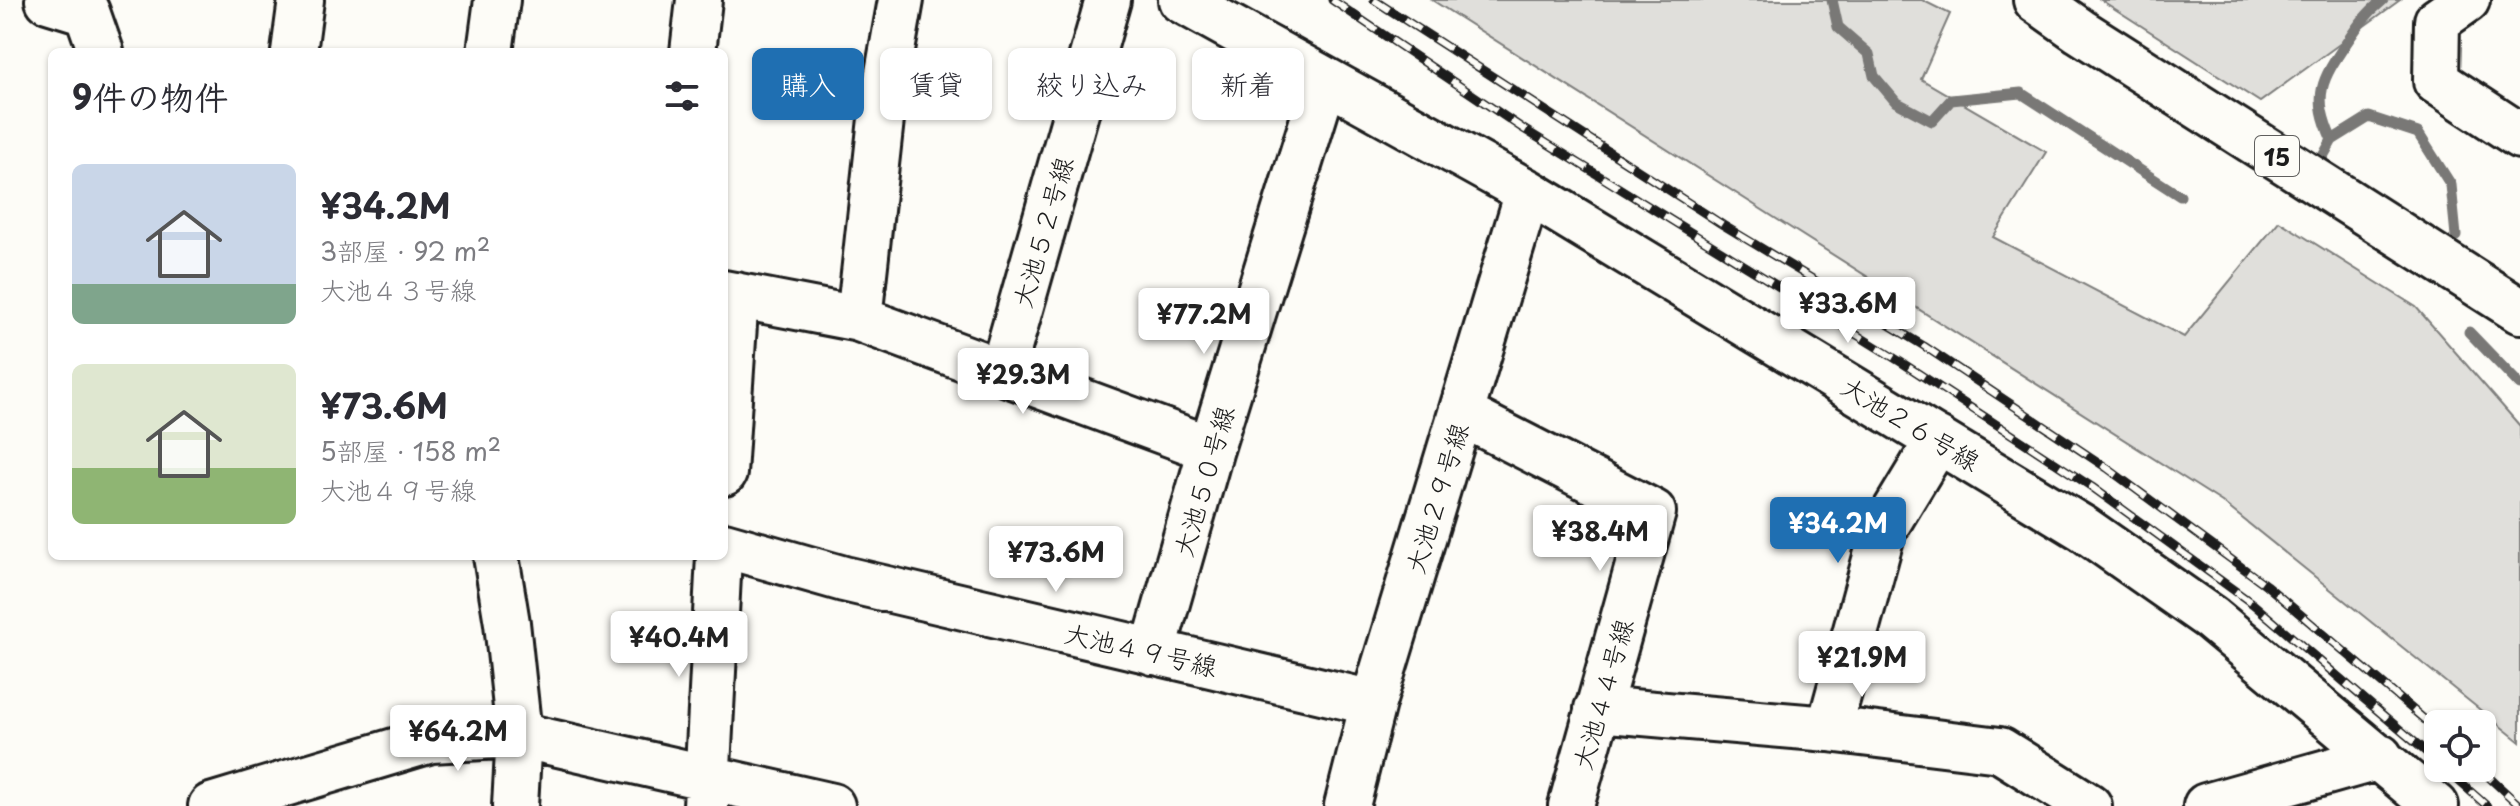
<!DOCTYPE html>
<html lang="ja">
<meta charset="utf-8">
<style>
:root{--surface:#fff;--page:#f2f2f3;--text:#2b2b33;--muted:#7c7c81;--accent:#1f6fb2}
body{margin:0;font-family:"Playpen Sans","Klee One",sans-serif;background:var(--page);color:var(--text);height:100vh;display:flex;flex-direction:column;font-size:30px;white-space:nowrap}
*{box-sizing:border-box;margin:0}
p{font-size:26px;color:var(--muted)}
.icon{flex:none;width:44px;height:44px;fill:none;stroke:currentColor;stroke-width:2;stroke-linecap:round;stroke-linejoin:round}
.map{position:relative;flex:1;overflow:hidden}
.drawer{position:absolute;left:48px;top:48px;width:680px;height:512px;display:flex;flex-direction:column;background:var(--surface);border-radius:12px;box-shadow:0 2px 6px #0004}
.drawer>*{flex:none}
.guide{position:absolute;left:752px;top:48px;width:760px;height:72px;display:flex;gap:16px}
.fabs{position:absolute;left:2424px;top:710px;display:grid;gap:16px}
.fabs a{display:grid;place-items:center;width:72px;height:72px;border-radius:12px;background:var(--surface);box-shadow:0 2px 6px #0004;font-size:40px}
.price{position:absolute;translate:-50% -68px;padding:0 18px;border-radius:8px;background:#fff;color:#222;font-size:26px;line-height:52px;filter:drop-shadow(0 2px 4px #0008)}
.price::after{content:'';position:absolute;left:50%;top:48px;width:24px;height:18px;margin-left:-12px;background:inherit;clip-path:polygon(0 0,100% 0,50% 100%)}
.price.active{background:var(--accent);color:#fff}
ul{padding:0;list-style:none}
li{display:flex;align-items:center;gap:24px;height:200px;padding:0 24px}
li span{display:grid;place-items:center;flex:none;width:224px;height:160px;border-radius:12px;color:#555}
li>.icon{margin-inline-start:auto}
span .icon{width:96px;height:96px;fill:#fffc;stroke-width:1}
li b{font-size:34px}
h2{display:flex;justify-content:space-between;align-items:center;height:96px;padding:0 24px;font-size:34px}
.chip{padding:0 28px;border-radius:12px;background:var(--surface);box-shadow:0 2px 6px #0004;font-size:28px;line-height:72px}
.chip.active{background:var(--accent);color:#fff}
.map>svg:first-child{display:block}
.green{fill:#e0dfdb;stroke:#7e7e7c;stroke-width:2}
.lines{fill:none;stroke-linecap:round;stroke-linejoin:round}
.stream{stroke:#797876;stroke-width:11}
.street-casing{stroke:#1c1c1c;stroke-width:50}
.primary-casing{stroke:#1c1c1c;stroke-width:50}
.street{stroke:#fdfcf7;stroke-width:44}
.primary{stroke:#fdfcf7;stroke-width:44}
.rail-casing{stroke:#1c1c1c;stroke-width:9}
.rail{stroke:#fdfcf7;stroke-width:6;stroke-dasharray:18;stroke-linecap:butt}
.labels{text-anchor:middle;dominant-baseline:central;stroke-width:8;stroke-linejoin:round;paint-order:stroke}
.shield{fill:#fdfcf7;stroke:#605f5e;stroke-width:2}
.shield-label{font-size:24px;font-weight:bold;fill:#1c1c1c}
.street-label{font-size:26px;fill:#1c1c1c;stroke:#fdfcf7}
</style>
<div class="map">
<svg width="2520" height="806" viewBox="0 0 2520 806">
<rect width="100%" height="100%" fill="#fdfcf7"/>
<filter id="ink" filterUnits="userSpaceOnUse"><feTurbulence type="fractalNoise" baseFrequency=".0125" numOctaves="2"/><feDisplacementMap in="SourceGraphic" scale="16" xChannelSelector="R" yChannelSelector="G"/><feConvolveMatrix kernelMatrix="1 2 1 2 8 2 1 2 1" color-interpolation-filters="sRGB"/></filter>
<g filter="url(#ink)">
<path class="green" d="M 1432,0 L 1922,0 L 1950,14 L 1921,79 L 2046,152 L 1993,237 L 2184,337 L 2279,221 L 2416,307 L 2520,426 L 2520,742 L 2222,502 Z
M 2101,0 L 2400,0 L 2260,102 Z"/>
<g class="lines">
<path class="stream" d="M 1832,0 L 1838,27 L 1869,54 L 1874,76 L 1896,102 L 1932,121 L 1951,100 L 2021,93 L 2180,196
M 2332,140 C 2312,95 2321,81 2347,42 C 2359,24 2366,14 2383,0
M 2322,158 L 2332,140 L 2369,117 L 2418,133 L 2451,185 L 2456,236
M 2469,332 L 2520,385"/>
<g class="street-casing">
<path id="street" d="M 48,0 L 87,12 L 101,52
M 1181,0 L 1528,192 L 2084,529 L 2211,618 L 2436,806
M 2467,0 L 2437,21 L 2436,81 L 2520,136
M 294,52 L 301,0
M 490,52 L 497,0
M 693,52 L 699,0
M 724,293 L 859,319 L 1211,449
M 859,319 L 883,101 L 901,0
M 1002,372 L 1108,0
M 1462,414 L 1653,512 L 1571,806
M 724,473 L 736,295
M 724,545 L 844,579 L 1373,703
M 496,556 L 507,623 L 519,735 L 515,806
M 1153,652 L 1211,449 L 1325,81
M 1597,709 L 1829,729 L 2000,750 L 2089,806
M 1829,729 L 1883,531 L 1938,440
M 211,806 L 431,740 L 519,735 L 832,806
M 706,806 L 719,556
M 1347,806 L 1373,703 L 1528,192
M 2206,806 L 2380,757"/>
</g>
<g class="primary-casing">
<path id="primary" d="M 2036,0 L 2080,31 L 2520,311"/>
</g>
<use href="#street" class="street"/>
<use href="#primary" class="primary"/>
<g class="rail-casing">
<path id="rail" d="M 1332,0 L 1522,128 L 1904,364 L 2092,487 L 2253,604 L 2438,762
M 1374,0 L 1723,225 L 1924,346 L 2107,468 L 2266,585 L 2438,731
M 2444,768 L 2487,806
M 2479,768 L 2520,806"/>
</g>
<use href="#rail" class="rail"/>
</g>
</g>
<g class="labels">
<rect class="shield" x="2255" y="136" width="44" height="40" rx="6"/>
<g class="shield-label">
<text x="2277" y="156">15</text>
</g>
<g class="street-label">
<text transform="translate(1042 232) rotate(-74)">大池５２号線</text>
<text transform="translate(1911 423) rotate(31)">大池２６号線</text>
<text transform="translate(1203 481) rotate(-74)">大池５０号線</text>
<text transform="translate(1436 498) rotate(-73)">大池２９号線</text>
<text transform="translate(1141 649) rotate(13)">大池４９号線</text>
<text transform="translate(1602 694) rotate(-74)">大池４４号線</text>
</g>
</g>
</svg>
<div class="fabs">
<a><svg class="icon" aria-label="locate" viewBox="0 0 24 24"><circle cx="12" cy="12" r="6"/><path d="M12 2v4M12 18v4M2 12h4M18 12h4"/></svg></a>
</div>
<b class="price" style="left:1848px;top:345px">¥33.6M</b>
<b class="price" style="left:1204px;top:356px">¥77.2M</b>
<b class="price" style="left:1023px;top:416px">¥29.3M</b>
<b class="price active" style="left:1838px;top:565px">¥34.2M</b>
<b class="price" style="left:1600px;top:573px">¥38.4M</b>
<b class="price" style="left:1056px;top:594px">¥73.6M</b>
<b class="price" style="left:679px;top:679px">¥40.4M</b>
<b class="price" style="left:1862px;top:699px">¥21.9M</b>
<b class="price" style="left:458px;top:773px">¥64.2M</b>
<div class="guide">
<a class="chip active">購入</a>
<a class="chip">賃貸</a>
<a class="chip">絞り込み</a>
<a class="chip">新着</a>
</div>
<section class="drawer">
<h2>9件の物件<svg class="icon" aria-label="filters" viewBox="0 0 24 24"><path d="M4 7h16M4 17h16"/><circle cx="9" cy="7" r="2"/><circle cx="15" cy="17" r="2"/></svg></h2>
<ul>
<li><span style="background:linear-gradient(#c9d6e8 75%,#7fa58c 0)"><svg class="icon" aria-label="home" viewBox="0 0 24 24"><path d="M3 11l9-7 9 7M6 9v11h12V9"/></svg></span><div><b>¥34.2M</b><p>3部屋 · 92 m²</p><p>大池４３号線</p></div></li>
<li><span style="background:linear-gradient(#dfe7d0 65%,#8fb573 0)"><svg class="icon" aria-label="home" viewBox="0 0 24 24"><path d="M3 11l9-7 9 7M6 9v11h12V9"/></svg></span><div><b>¥73.6M</b><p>5部屋 · 158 m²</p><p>大池４９号線</p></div></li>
</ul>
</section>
</div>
